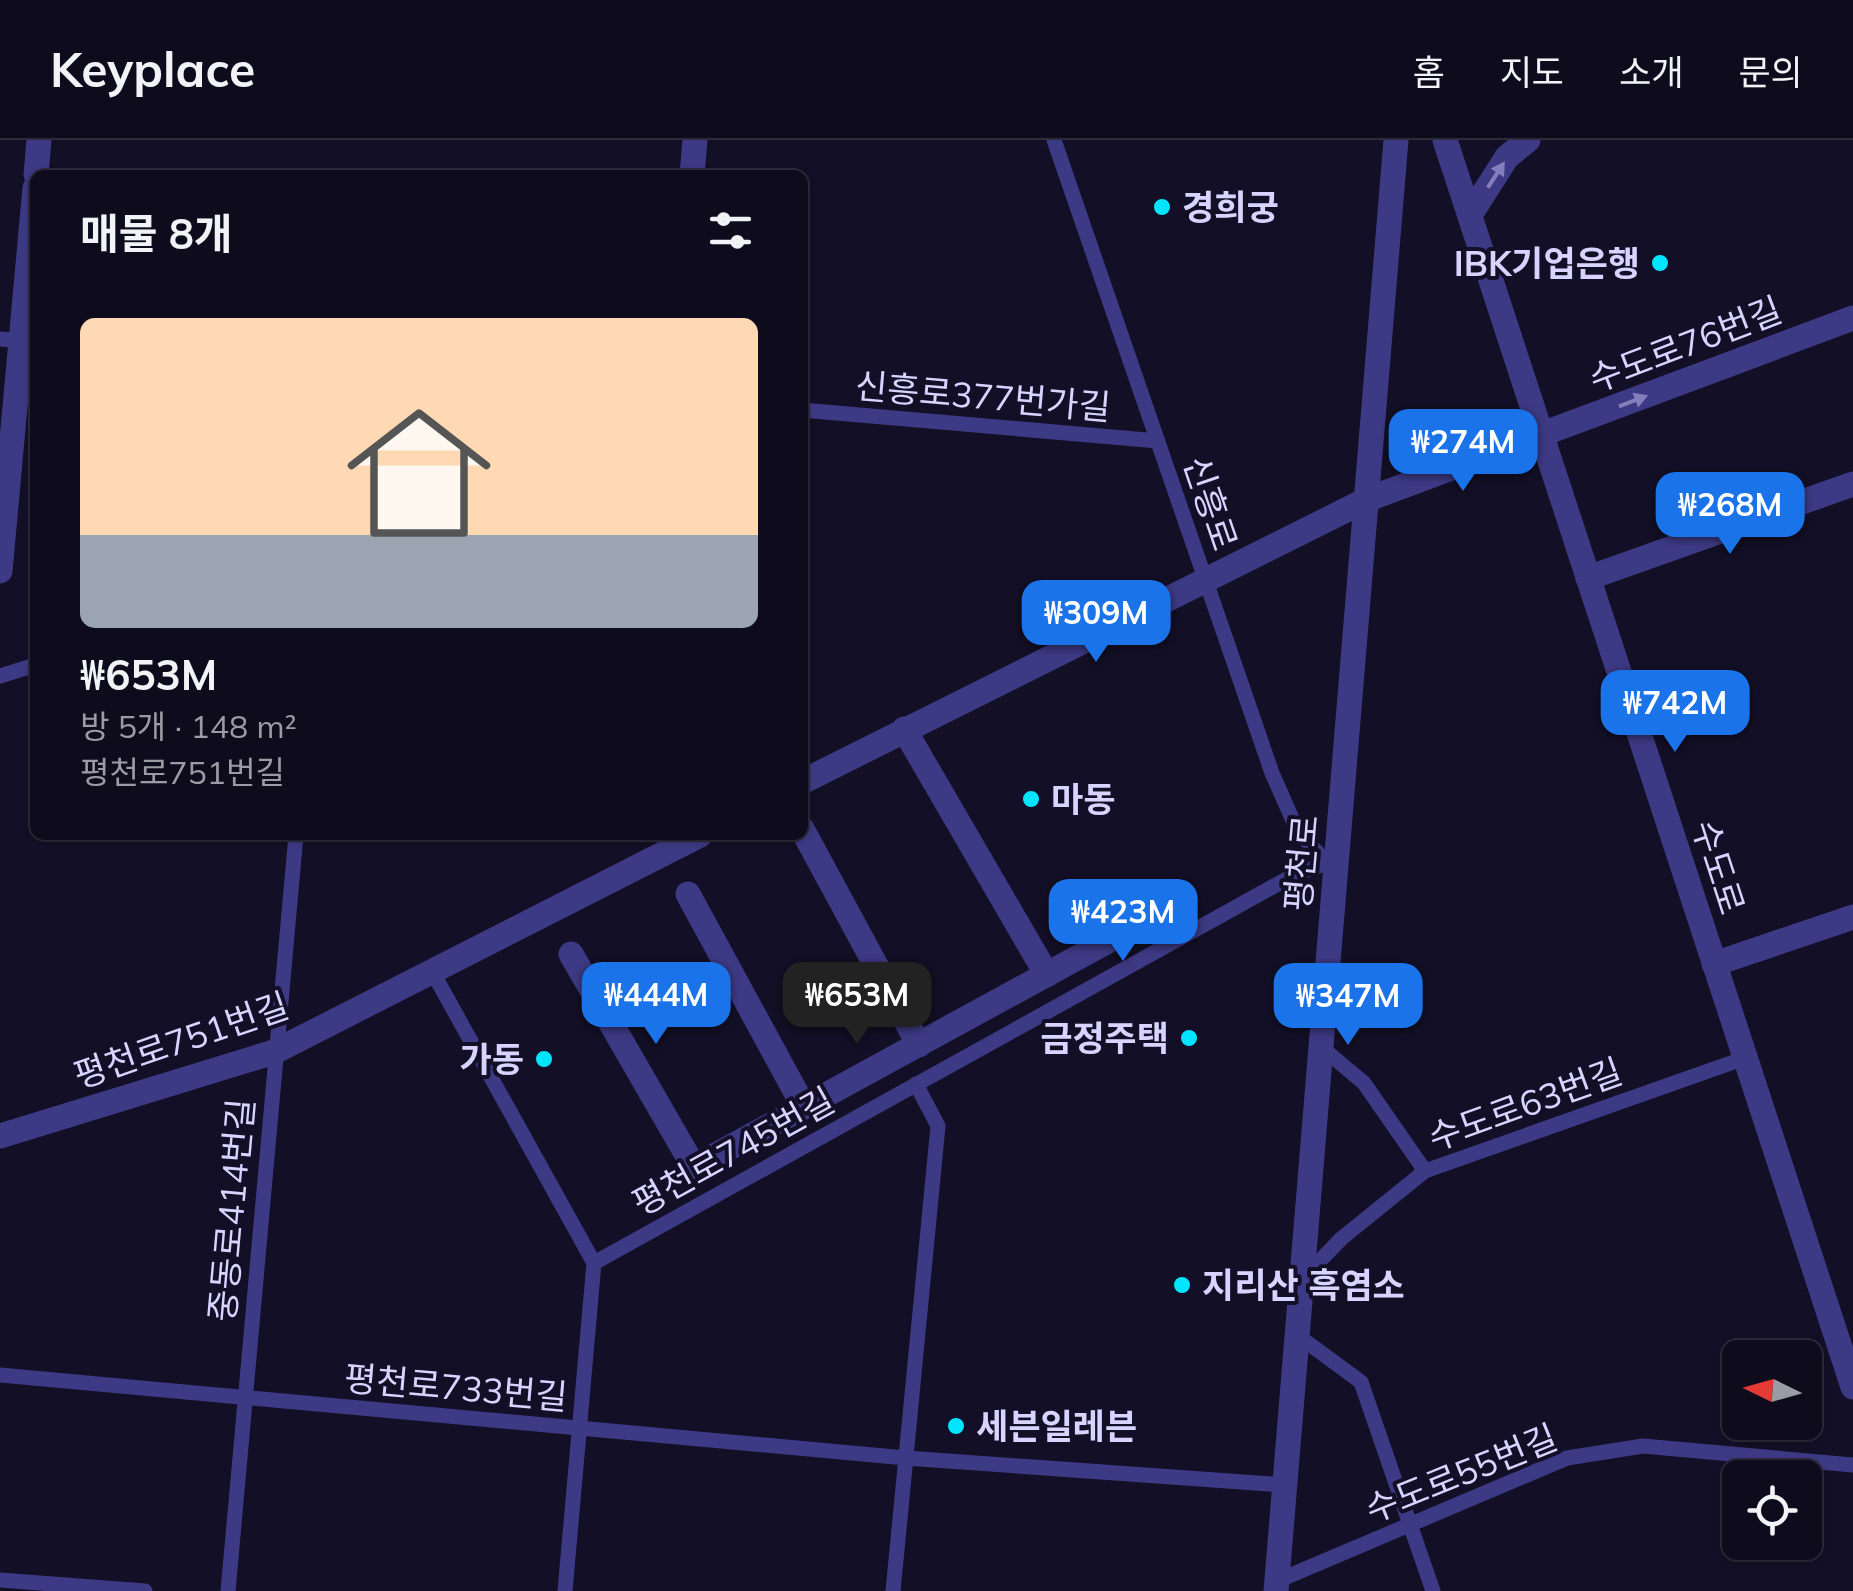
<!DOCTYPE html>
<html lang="ko">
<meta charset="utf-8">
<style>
:root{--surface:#0e0b1c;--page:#171425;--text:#f1f3f6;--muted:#9b9ba3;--line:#2e2b3b;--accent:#1a73e8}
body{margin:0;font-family:Mulish,"Noto Sans KR",sans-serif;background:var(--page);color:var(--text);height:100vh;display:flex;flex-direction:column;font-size:38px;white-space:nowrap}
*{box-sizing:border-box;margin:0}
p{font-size:32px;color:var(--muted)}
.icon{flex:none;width:55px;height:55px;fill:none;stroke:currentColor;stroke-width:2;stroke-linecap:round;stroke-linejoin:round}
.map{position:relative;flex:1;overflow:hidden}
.side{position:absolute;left:30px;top:30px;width:778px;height:670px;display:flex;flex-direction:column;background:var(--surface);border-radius:15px;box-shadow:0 2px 8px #0004,0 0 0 2px var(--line)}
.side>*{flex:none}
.needle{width:65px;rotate:275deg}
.tools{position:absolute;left:1722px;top:1200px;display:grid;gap:20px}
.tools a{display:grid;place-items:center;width:100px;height:100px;border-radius:15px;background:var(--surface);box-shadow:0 2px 8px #0004,0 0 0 2px var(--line);font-size:50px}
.price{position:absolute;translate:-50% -85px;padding:0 22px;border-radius:20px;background:var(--accent);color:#fff;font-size:32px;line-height:65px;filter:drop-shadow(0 2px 5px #0008)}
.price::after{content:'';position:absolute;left:50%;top:60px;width:30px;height:22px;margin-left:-15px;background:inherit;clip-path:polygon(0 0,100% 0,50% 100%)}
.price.active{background:#222;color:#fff}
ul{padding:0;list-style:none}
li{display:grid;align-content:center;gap:20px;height:530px;padding:0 50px}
li span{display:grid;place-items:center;height:310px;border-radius:15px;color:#555}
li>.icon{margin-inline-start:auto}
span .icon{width:180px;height:180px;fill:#fffc;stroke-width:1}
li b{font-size:42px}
h2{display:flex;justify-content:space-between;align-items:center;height:120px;padding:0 50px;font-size:42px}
header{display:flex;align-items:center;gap:60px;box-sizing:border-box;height:140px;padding:0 50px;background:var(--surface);border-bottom:2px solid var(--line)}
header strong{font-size:48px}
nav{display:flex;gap:55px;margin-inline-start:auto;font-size:35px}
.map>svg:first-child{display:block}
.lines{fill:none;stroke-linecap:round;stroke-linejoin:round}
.service{stroke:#3d3a85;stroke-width:15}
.minor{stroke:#3d3a85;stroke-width:25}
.tertiary{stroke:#3d3a85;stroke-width:25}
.oneway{fill:#837fbc}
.poi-dot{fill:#00e5ff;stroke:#130f26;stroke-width:4}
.labels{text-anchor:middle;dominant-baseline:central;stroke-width:8;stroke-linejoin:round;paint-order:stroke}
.poi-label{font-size:35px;font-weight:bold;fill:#d9d4ff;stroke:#130f26;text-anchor:start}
.street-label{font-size:35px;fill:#d9d4ff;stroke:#130f26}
</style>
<header>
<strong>Keyplace</strong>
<nav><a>홈</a><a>지도</a><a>소개</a><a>문의</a></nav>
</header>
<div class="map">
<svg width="1853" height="1451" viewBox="0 0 1853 1451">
<rect width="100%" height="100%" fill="#130f26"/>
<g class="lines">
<path class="service" d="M 1054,0 L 1272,633 L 1298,692 L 1332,728
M 0,199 L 35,202
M 802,270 L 1158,301
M 0,536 L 35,525
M 432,831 L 594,1123
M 1321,907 L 1364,943 L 1425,1031
M 594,1123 L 1294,735 L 1324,724
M 1304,1137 L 1342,1098 L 1425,1031 L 1745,918
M 1297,1195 L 1361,1242 L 1433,1451
M 0,1235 L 906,1318 L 1284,1345
M 0,1440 L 145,1451
M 1277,1441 L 1567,1318 L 1643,1306 L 1853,1325
M 228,1451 L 296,695
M 565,1451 L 594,1123
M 893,1451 L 938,986 L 916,944"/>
<path class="minor" d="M 36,35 L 39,0
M 692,35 L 695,0
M 0,431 L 35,48
M 1588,438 L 1853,344
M 904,589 L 1047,835
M 802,642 L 1366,360 L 1853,178
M 802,689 L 919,905
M 688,754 L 804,967
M 571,814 L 694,1027 L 1172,766
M 1714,824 L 1853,777
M 0,996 L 274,912 L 700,695
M 1276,1451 L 1396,0"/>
<path class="tertiary" d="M 1445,0 L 1853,1247
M 1470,75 L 1507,17 L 1528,0"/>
</g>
<defs><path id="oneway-solid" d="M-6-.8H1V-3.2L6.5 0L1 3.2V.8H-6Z" transform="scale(2.5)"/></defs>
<g class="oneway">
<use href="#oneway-solid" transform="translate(1496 35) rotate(-57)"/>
<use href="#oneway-solid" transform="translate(1633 261) rotate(-21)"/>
</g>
<g class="poi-dot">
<circle cx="1162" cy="67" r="10"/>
<circle cx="1660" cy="123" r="10"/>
<circle cx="1031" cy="659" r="10"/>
<circle cx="1189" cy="898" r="10"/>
<circle cx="544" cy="919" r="10"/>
<circle cx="1182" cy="1145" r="10"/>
<circle cx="956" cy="1286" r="10"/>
</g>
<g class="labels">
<g class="poi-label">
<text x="1182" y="67">경희궁</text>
<text x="1640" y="123" text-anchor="end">IBK기업은행</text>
<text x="1051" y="659">마동</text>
<text x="1169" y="898" text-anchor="end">금정주택</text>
<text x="524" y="919" text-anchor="end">가동</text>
<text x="1202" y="1145">지리산 흑염소</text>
<text x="976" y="1286">세븐일레븐</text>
</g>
<g class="street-label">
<text transform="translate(1685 204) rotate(-21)">수도로76번길</text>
<text transform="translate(983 256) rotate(5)">신흥로377번가길</text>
<text transform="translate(1211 363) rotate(71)">신흥로</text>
<text transform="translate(1301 723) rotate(-85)">평천로</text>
<text transform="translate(1719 727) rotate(72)">수도로</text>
<text transform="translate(181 900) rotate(-19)">평천로751번길</text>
<text transform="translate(1525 964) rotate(-20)">수도로63번길</text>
<text transform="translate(733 1011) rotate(-29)">평천로745번길</text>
<text transform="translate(231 1070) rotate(-85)">중동로414번길</text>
<text transform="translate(456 1247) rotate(5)">평천로733번길</text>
<text transform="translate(1461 1333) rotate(-22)">수도로55번길</text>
</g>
</g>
</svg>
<div class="tools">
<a><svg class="needle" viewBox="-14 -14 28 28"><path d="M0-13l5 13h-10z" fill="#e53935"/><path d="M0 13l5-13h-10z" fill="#9b9ba3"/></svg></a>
<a><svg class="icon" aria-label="locate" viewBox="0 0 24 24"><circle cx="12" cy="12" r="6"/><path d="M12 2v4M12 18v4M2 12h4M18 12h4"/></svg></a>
</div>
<b class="price" style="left:1463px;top:354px">₩274M</b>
<b class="price" style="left:1730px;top:417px">₩268M</b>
<b class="price" style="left:1096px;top:525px">₩309M</b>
<b class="price" style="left:1675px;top:615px">₩742M</b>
<b class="price" style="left:1123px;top:824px">₩423M</b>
<b class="price" style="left:656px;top:907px">₩444M</b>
<b class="price active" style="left:857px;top:907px">₩653M</b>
<b class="price" style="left:1348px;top:908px">₩347M</b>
<section class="side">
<h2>매물 8개<svg class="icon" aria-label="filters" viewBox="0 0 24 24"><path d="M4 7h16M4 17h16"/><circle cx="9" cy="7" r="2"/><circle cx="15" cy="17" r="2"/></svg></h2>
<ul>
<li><span style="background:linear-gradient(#ffd9b3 70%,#9aa5b1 0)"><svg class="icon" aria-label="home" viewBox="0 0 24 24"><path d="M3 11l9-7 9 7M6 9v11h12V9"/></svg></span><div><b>₩653M</b><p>방 5개 · 148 m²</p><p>평천로751번길</p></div></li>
</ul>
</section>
</div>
